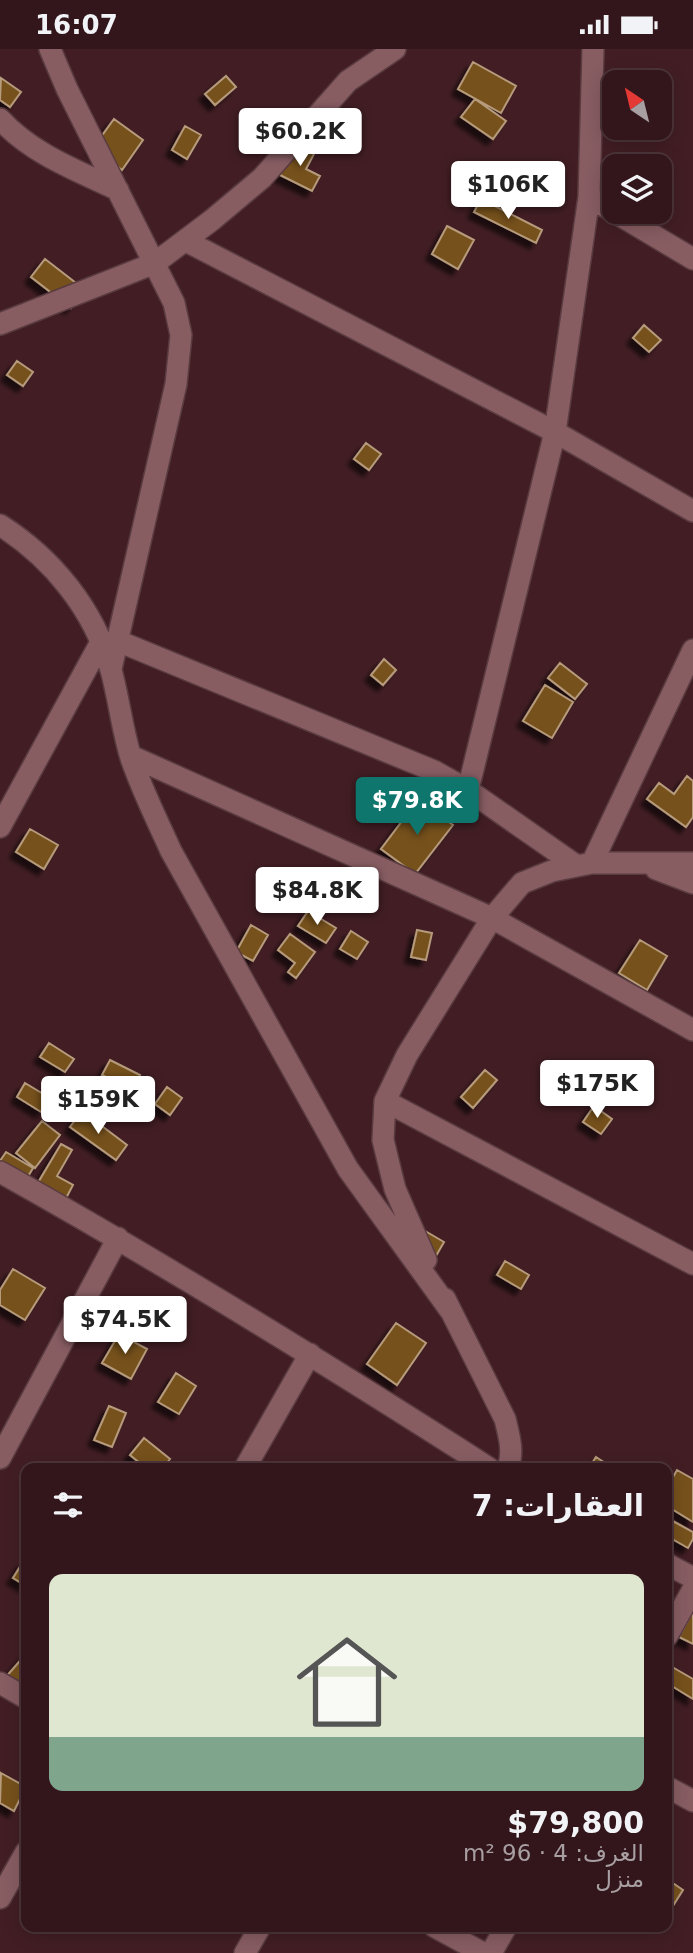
<!DOCTYPE html>
<html lang="ar">
<meta charset="utf-8">
<style>
:root{--surface:#32161b;--page:#3a1f24;--text:#f1f3f6;--muted:#a89fa3;--line:#4d353a;--accent:#0f766e}
body{margin:0;font-family:"DejaVu Sans","Noto Sans Arabic",sans-serif;background:var(--page);color:var(--text);direction:rtl;height:100vh;display:flex;flex-direction:column;font-size:26px;white-space:nowrap}
*{box-sizing:border-box;margin:0}
p{font-size:23px;color:var(--muted)}
.icon{flex:none;width:38px;height:38px;fill:none;stroke:currentColor;stroke-width:2;stroke-linecap:round;stroke-linejoin:round}
.map{position:relative;flex:1;overflow:hidden;direction:ltr}
.side{position:absolute;left:21px;top:1414px;width:651px;height:469px;display:flex;flex-direction:column;background:var(--surface);border-radius:14px;box-shadow:0 4px 18px #0003,0 0 0 2px var(--line);direction:rtl}
.side>*{flex:none}
.needle{width:46px;rotate:325deg}
.tools{position:absolute;left:602px;top:21px;display:grid;gap:14px}
.tools a{display:grid;place-items:center;width:70px;height:70px;border-radius:14px;background:var(--surface);box-shadow:0 4px 18px #0003,0 0 0 2px var(--line);font-size:35px}
.price{position:absolute;translate:-50% -60px;padding:0 16px;border-radius:7px;background:#fff;color:#222;font-size:23px;line-height:46px;filter:drop-shadow(0 2px 4px #0008)}
.price::after{content:'';position:absolute;left:50%;top:42px;width:21px;height:16px;margin-left:-10px;background:inherit;clip-path:polygon(0 0,100% 0,50% 100%)}
.price.on{background:var(--accent);color:#fff}
ul{padding:0;list-style:none}
li{display:grid;align-content:center;gap:14px;height:371px;padding:0 28px}
li span{display:grid;place-items:center;height:217px;border-radius:14px;color:#555}
li>.icon{margin-inline-start:auto}
span .icon{width:126px;height:126px;fill:#fffc;stroke-width:1}
li b{font-size:30px}
h2{display:flex;justify-content:space-between;align-items:center;height:84px;padding:0 28px;font-size:30px}
.status{display:flex;justify-content:space-between;align-items:center;height:49px;padding:0 35px;background:var(--surface);direction:ltr}
.status svg{height:19px;fill:currentColor}
.map>svg:first-child{display:block}
.building{fill:#76511e;stroke:#b69b7b;stroke-width:2;filter:url(#shadow)}
.lines{fill:none;stroke-linecap:round;stroke-linejoin:round}
.minor-casing{stroke:#593b40;stroke-width:24}
.minor{stroke:#875d62;stroke-width:21}
</style>
<div class="status"><b>16:07</b><svg viewBox="0 0 49 12"><path d="M0 12V9h3v3zM5 12V6h3v6zM10 12V3h3v9zM15 12V0h3v12zM26 1h20v11H26zM47 4h2v5h-2z"/></svg></div>
<div class="map">
<svg width="693" height="1904" viewBox="0 0 693 1904">
<defs>
<filter id="shadow"><feDropShadow dx="-6" dy="6" stdDeviation="2" flood-color="#0009"/></filter>
</defs>
<rect width="100%" height="100%" fill="#421e24"/>
<path class="building" d="M 473,13 L 516,37 L 501,64 L 458,40 Z
M 226,27 L 236,38 L 215,56 L 205,45 Z
M 1,29 L 21,43 L 10,58 L 0,51 Z
M 475,50 L 506,72 L 493,90 L 461,68 Z
M 114,70 L 143,91 L 122,121 L 93,99 Z
M 185,77 L 201,86 L 187,110 L 172,101 Z
M 295,95 L 314,105 L 306,120 L 320,127 L 312,142 L 280,126 Z
M 481,150 L 542,181 L 536,194 L 474,163 Z
M 447,177 L 474,191 L 458,220 L 432,205 Z
M 45,210 L 85,241 L 71,259 L 31,228 Z
M 644,276 L 661,291 L 649,303 L 633,289 Z
M 17,312 L 33,323 L 23,337 L 7,326 Z
M 366,394 L 381,405 L 369,421 L 354,410 Z
M 384,610 L 396,621 L 383,636 L 371,626 Z
M 560,614 L 587,635 L 575,650 L 548,629 Z
M 545,636 L 573,653 L 552,689 L 523,672 Z
M 687,727 L 693,732 L 693,768 L 686,778 L 647,750 L 659,734 L 674,745 Z
M 418,751 L 453,776 L 415,825 L 381,800 Z
M 30,780 L 58,796 L 44,820 L 16,803 Z
M 308,862 L 336,879 L 326,894 L 298,877 Z
M 251,876 L 268,886 L 253,912 L 236,903 Z
M 417,881 L 432,884 L 426,911 L 411,908 Z
M 351,882 L 368,893 L 357,910 L 340,900 Z
M 290,885 L 315,903 L 296,929 L 288,923 L 295,914 L 278,901 Z
M 640,891 L 667,907 L 647,941 L 619,924 Z
M 49,994 L 74,1010 L 65,1023 L 40,1008 Z
M 110,1011 L 140,1026 L 132,1041 L 102,1026 Z
M 485,1021 L 497,1031 L 473,1059 L 461,1048 Z
M 104,1031 L 118,1044 L 106,1058 L 91,1043 Z
M 25,1034 L 50,1049 L 41,1063 L 17,1048 Z
M 167,1038 L 182,1049 L 170,1066 L 155,1055 Z
M 594,1057 L 612,1070 L 601,1085 L 583,1073 Z
M 82,1062 L 127,1096 L 116,1111 L 70,1078 Z
M 42,1072 L 60,1086 L 35,1119 L 16,1104 Z
M 61,1095 L 72,1101 L 57,1127 L 73,1136 L 64,1153 L 36,1137 Z
M 6,1103 L 33,1119 L 24,1134 L 0,1119 L 0,1112 Z
M 420,1179 L 444,1193 L 436,1207 L 412,1193 Z
M 505,1212 L 529,1226 L 521,1240 L 497,1226 Z
M 13,1220 L 45,1239 L 25,1271 L 0,1256 L 0,1241 Z
M 396,1274 L 426,1294 L 397,1336 L 367,1315 Z
M 119,1285 L 147,1300 L 131,1330 L 102,1314 Z
M 176,1324 L 196,1337 L 179,1365 L 158,1353 Z
M 109,1357 L 126,1364 L 112,1398 L 94,1391 Z
M 144,1389 L 170,1410 L 163,1419 L 146,1419 L 130,1406 Z
M 596,1408 L 613,1419 L 589,1419 Z
M 677,1421 L 693,1430 L 693,1473 L 667,1457 L 667,1439 Z
M 669,1470 L 693,1483 L 693,1490 L 688,1499 L 667,1487 L 667,1474 Z
M 23,1513 L 26,1515 L 26,1537 L 13,1529 Z
M 693,1562 L 693,1595 L 679,1588 Z
M 26,1605 L 26,1645 L 4,1630 Z
M 667,1615 L 693,1630 L 693,1650 L 667,1634 Z
M 1,1724 L 26,1738 L 14,1762 L 0,1754 Z
M 667,1830 L 683,1841 L 671,1860 L 667,1857 Z"/>
<g class="lines">
<g class="minor-casing">
<path id="minor" d="M 50,0 L 67,40 L 174,254 L 181,286 L 176,335 L 111,620
M 0,70 C 32,105 76,121 118,141
M 589,148 L 693,210
M 186,192 L 555,383 L 693,462
M 0,275 L 155,214 L 212,171 L 262,129 L 348,32 L 395,0
M 0,476 C 52,509 94,560 111,621 C 119,650 122,680 131,709 C 142,741 157,771 171,802 L 348,1120 L 450,1261
M 118,592 L 434,722 L 468,741 L 577,817
M 131,707 L 492,869 L 693,981
M 468,741 L 555,383 L 589,148 L 593,0
M 0,778 L 101,593
M 592,814 L 693,601
M 656,820 L 693,834
M 385,1052 L 693,1215
M 0,1123 C 167,1216 328,1316 489,1419
M 426,1211 L 395,1140 L 383,1091 L 385,1052 L 407,1006 L 492,869 L 522,834 L 552,822 L 592,814 L 693,814
M 445,1250 L 505,1370 C 509,1386 514,1403 508,1419
M 0,1409 L 118,1189
M 245,1419 L 310,1305
M 667,1515 L 693,1529
M 667,1587 L 693,1540
M 0,1634 L 26,1649
M 667,1738 L 693,1752
M 0,1849 L 26,1803
M 435,1878 L 483,1904
M 245,1904 L 260,1878
M 491,1904 L 506,1878"/>
</g>
<use href="#minor" class="minor"/>
</g>
</svg>
<div class="tools">
<a><svg class="needle" viewBox="-14 -14 28 28"><path d="M0-13l5 13h-10z" fill="#e53935"/><path d="M0 13l5-13h-10z" fill="#a89fa3"/></svg></a>
<a><svg class="icon" aria-label="layers" viewBox="0 0 24 24"><path d="M12 4l9 5-9 5-9-5zM3 14l9 5 9-5"/></svg></a>
</div>
<b class="price" style="left:300px;top:119px">$60.2K</b>
<b class="price" style="left:508px;top:172px">$106K</b>
<b class="price on" style="left:417px;top:788px">$79.8K</b>
<b class="price" style="left:317px;top:878px">$84.8K</b>
<b class="price" style="left:597px;top:1071px">$175K</b>
<b class="price" style="left:98px;top:1087px">$159K</b>
<b class="price" style="left:125px;top:1307px">$74.5K</b>
<section class="side">
<h2>العقارات: 7<svg class="icon" aria-label="filters" viewBox="0 0 24 24"><path d="M4 7h16M4 17h16"/><circle cx="9" cy="7" r="2"/><circle cx="15" cy="17" r="2"/></svg></h2>
<ul>
<li><span style="background:linear-gradient(#dfe7d0 75%,#7fa58c 0)"><svg class="icon" aria-label="home" viewBox="0 0 24 24"><path d="M3 11l9-7 9 7M6 9v11h12V9"/></svg></span><div><b>$79,800</b><p>الغرف: 4 · 96 m²</p><p>منزل</p></div></li>
</ul>
</section>
</div>
